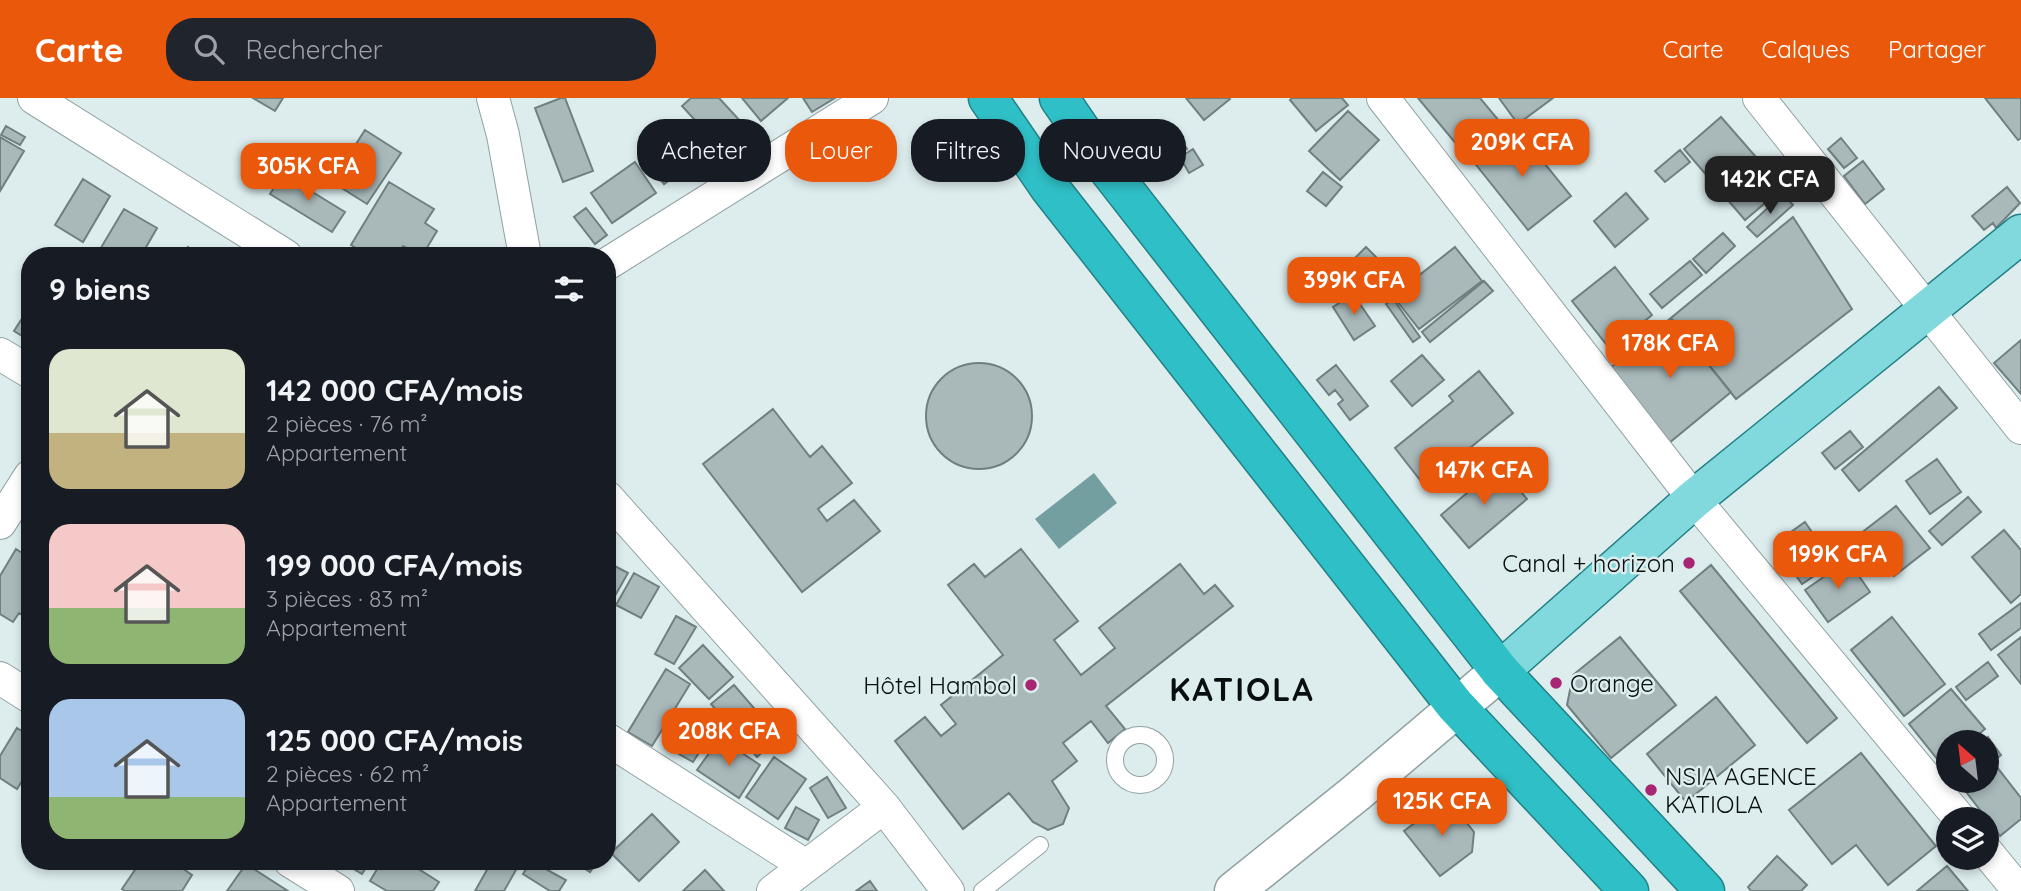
<!DOCTYPE html>
<html lang="fr">
<meta charset="utf-8">
<style>
:root{--surface:#171b24;--page:#20242c;--text:#f1f3f6;--muted:#9ea1a6;--accent:#ea580c}
body{margin:0;font-family:Quicksand,sans-serif;background:var(--page);color:var(--text);height:100vh;display:flex;flex-direction:column;font-size:26px;white-space:nowrap}
*{box-sizing:border-box;margin:0}
p{font-size:23px;color:var(--muted)}
.icon{flex:none;width:38px;height:38px;fill:none;stroke:currentColor;stroke-width:2;stroke-linecap:round;stroke-linejoin:round}
.map{position:relative;flex:1;overflow:hidden}
.drawer{position:absolute;left:21px;top:149px;width:595px;height:623px;display:flex;flex-direction:column;background:var(--surface);border-radius:28px;box-shadow:0 4px 10px #0003}
.drawer>*{flex:none}
.hud{position:absolute;left:637px;top:21px;width:665px;height:63px;display:flex;gap:14px}
.needle{width:46px;rotate:332deg}
.buttons{position:absolute;left:1936px;top:632px;display:grid;gap:14px}
.buttons a{display:grid;place-items:center;width:63px;height:63px;border-radius:50%;background:var(--surface);box-shadow:0 4px 10px #0003;font-size:35px}
.price{position:absolute;translate:-50% -60px;padding:0 16px;border-radius:14px;background:var(--accent);color:#fff;font-size:23px;line-height:46px;filter:drop-shadow(0 2px 4px #0008)}
.price::after{content:'';position:absolute;left:50%;top:42px;width:21px;height:16px;margin-left:-10px;background:inherit;clip-path:polygon(0 0,100% 0,50% 100%)}
.price.active{background:#222;color:#fff}
ul{padding:0;list-style:none}
li{display:flex;align-items:center;gap:21px;height:175px;padding:0 28px}
li span{display:grid;place-items:center;flex:none;width:196px;height:140px;border-radius:21px;color:#555}
li>.icon{margin-inline-start:auto}
span .icon{width:84px;height:84px;fill:#fffc;stroke-width:1}
li b{font-size:30px}
h2{display:flex;justify-content:space-between;align-items:center;height:84px;padding:0 28px;font-size:30px}
.chip{padding:0 24px;border-radius:28px;background:var(--surface);box-shadow:0 4px 10px #0003;font-size:24px;line-height:63px}
.chip.active{background:var(--accent);color:#fff}
header{display:flex;align-items:center;gap:42px;box-sizing:border-box;height:98px;padding:0 35px;background:var(--accent);color:#fff}
header strong{font-size:33px}
nav{display:flex;gap:38px;margin-inline-start:auto;font-size:24px}
.search{width:490px;height:63px;background:var(--page);display:flex;align-items:center;gap:18px;box-sizing:border-box;padding:0 24px;border-radius:28px;color:var(--muted);font-size:26px}
.map>svg:first-child{display:block}
.water{fill:#749fa0}
.building{fill:#a9b9ba;stroke:#707f7f;stroke-width:2}
.lines{fill:none;stroke-linecap:round;stroke-linejoin:round}
.lane-casing{stroke:#91a1a1;stroke-width:18}
.street-casing{stroke:#91a1a1;stroke-width:34}
.secondary-casing{stroke:#91a1a1;stroke-width:41}
.primary-casing{stroke:#228186;stroke-width:41}
.highway-casing{stroke:#228186;stroke-width:41}
.lane{stroke:#fff;stroke-width:16}
.street{stroke:#fff;stroke-width:32}
.secondary{stroke:#fff;stroke-width:38}
.primary{stroke:#82d9dd;stroke-width:38}
.highway{stroke:#2fbfc6;stroke-width:38}
.poi-dot{fill:#a72573;stroke:#ddedee;stroke-width:2.5}
.labels{text-anchor:middle;dominant-baseline:central;stroke-width:5;stroke-linejoin:round;paint-order:stroke}
.poi-label{font-size:24px;fill:#090f0f;stroke:#ddedee;text-anchor:end}
.district-label{font-size:32px;font-weight:bold;letter-spacing:2px;fill:#090f0f;stroke:#ddedee}
</style>
<header>
<strong>Carte</strong>
<div class="search"><svg class="icon" aria-label="search" viewBox="0 0 24 24"><circle cx="10" cy="10" r="6"/><path d="M15 15l6 6"/></svg>Rechercher</div>
<nav><a>Carte</a><a>Calques</a><a>Partager</a></nav>
</header>
<div class="map">
<svg width="2021" height="793" viewBox="0 0 2021 793">
<rect width="100%" height="100%" fill="#ddedee"/>
<path class="water" d="M 1094,375 L 1117,405 L 1059,451 L 1035,421 Z"/>
<path class="building" d="M 253,0 L 283,0 L 275,13 Z
M 561,0 L 565,0 L 593,73 L 563,84 L 535,10 Z
M 691,0 L 719,0 L 742,25 L 718,47 L 682,8 Z
M 742,0 L 788,0 L 761,23 Z
M 803,0 L 835,0 L 812,14 Z
M 1186,0 L 1229,0 L 1230,1 L 1204,22 Z
M 1292,0 L 1342,0 L 1348,7 L 1316,33 L 1290,2 Z
M 1418,0 L 1480,0 L 1505,30 L 1468,60 Z
M 1499,0 L 1553,0 L 1518,26 Z
M 1985,0 L 2021,0 L 2021,40 L 2018,42 Z
M 1348,13 L 1379,42 L 1340,82 L 1309,53 Z
M 1721,19 L 1783,90 L 1745,122 L 1684,51 Z
M 682,27 L 704,57 L 664,86 L 641,56 Z
M 6,28 L 25,39 L 20,47 L 1,37 Z
M 1515,29 L 1571,98 L 1528,132 L 1473,63 Z
M 365,32 L 401,55 L 367,106 L 332,84 Z
M 0,39 L 24,53 L 0,93 Z
M 1841,40 L 1857,60 L 1844,70 L 1828,51 Z
M 1182,43 L 1187,51 L 1176,58 L 1171,51 Z
M 1193,51 L 1203,67 L 1189,75 L 1180,59 Z
M 1680,52 L 1690,64 L 1665,84 L 1655,73 Z
M 1863,63 L 1884,91 L 1865,106 L 1844,78 Z
M 635,64 L 656,95 L 612,125 L 591,95 Z
M 1323,74 L 1342,89 L 1326,108 L 1307,93 Z
M 283,76 L 345,114 L 332,134 L 270,96 Z
M 83,81 L 110,98 L 83,144 L 55,127 Z
M 389,84 L 434,111 L 425,125 L 437,133 L 422,158 L 403,148 L 397,158 L 369,158 L 351,147 Z
M 2007,89 L 2020,105 L 1996,130 L 1993,125 L 1984,132 L 1972,118 Z
M 1626,95 L 1648,121 L 1615,149 L 1594,123 Z
M 1783,96 L 1793,107 L 1757,139 L 1747,129 Z
M 586,110 L 607,137 L 595,146 L 574,119 Z
M 124,111 L 157,130 L 141,158 L 96,158 Z
M 1793,119 L 1852,211 L 1736,301 L 1671,220 Z
M 1723,135 L 1735,148 L 1706,175 L 1693,161 Z
M 188,149 L 201,158 L 182,158 Z
M 1366,149 L 1397,180 L 1384,193 L 1353,162 Z
M 1455,149 L 1482,183 L 1419,231 L 1393,198 Z
M 1690,163 L 1702,177 L 1662,210 L 1650,196 Z
M 1615,169 L 1652,217 L 1610,251 L 1572,203 Z
M 1484,183 L 1493,193 L 1430,244 L 1422,234 Z
M 1353,196 L 1375,228 L 1354,242 L 1333,209 Z
M 1393,201 L 1420,239 L 1413,244 L 1386,206 Z
M 30,208 L 30,243 L 14,233 Z
M 1671,220 L 1731,294 L 1669,345 L 1609,271 Z
M 2021,242 L 2021,296 L 1994,265 Z
M 1422,257 L 1444,282 L 1412,308 L 1391,283 Z
M926 318a53 53 0 1 1 106 0a53 53 0 1 1-106 0Z
M 1336,267 L 1368,308 L 1350,322 L 1338,306 L 1343,302 L 1335,292 L 1329,297 L 1317,282 Z
M 1479,273 L 1513,315 L 1424,387 L 1395,350 L 1453,303 L 1449,298 Z
M 1939,289 L 1957,310 L 1859,393 L 1842,372 Z
M 773,311 L 810,359 L 822,348 L 852,385 L 818,411 L 827,423 L 854,402 L 880,433 L 802,494 L 703,366 Z
M 1850,333 L 1863,349 L 1835,371 L 1822,355 Z
M 1937,361 L 1961,394 L 1930,416 L 1906,383 Z
M 1499,368 L 1527,401 L 1469,450 L 1441,417 Z
M 1968,399 L 1981,414 L 1942,447 L 1929,433 Z
M 1896,408 L 1930,450 L 1894,478 L 1860,436 Z
M 1805,424 L 1833,465 L 1802,486 L 1774,446 Z
M 2004,432 L 2021,452 L 2021,496 L 2011,505 L 1972,459 Z
M 16,451 L 30,460 L 30,522 L 19,515 L 13,524 L 0,516 L 0,478 Z
M 1021,451 L 1078,523 L 1054,542 L 1081,577 L 1115,550 L 1099,530 L 1180,466 L 1204,496 L 1215,487 L 1233,508 L 1106,608 L 1125,631 L 1108,645 L 1091,623 L 1063,645 L 1077,663 L 1052,683 L 1069,710 L 1063,726 L 1048,732 L 1033,724 L 1009,695 L 963,731 L 895,643 L 925,619 L 941,638 L 956,626 L 941,607 L 1003,557 L 948,487 L 974,466 L 985,479 Z
M 1848,462 L 1870,494 L 1828,524 L 1805,492 Z
M 607,464 L 628,475 L 608,510 L 607,509 Z
M 1711,467 L 1837,620 L 1807,645 L 1680,493 Z
M 634,475 L 659,489 L 641,520 L 616,507 Z
M 2021,505 L 2021,530 L 1991,552 L 1979,536 Z
M 676,518 L 696,529 L 674,566 L 655,556 Z
M 1892,519 L 1945,586 L 1904,618 L 1851,552 Z
M 1620,539 L 1676,607 L 1611,660 L 1567,607 L 1573,577 Z
M 2021,539 L 2021,586 L 1998,557 Z
M 703,547 L 733,579 L 709,601 L 679,570 Z
M 1988,564 L 1998,578 L 1966,602 L 1956,589 Z
M 666,571 L 690,586 L 652,648 L 628,634 Z
M 734,587 L 779,639 L 757,659 L 711,606 Z
M 1951,591 L 1985,631 L 1970,644 L 1948,644 L 1948,662 L 1942,667 L 1909,626 Z
M 1716,599 L 1755,647 L 1686,704 L 1647,656 Z
M 17,630 L 30,638 L 30,670 L 17,691 L 0,680 L 0,658 Z
M 675,630 L 704,647 L 693,664 L 665,648 Z
M 1988,639 L 2001,657 L 1993,664 L 2021,700 L 2021,721 L 2000,738 L 1957,682 L 1986,682 L 1986,644 L 1981,644 Z
M 720,640 L 760,667 L 739,700 L 697,672 Z
M 1861,655 L 1936,748 L 1888,787 L 1856,747 L 1832,766 L 1789,712 Z
M 774,659 L 806,681 L 778,721 L 746,699 Z
M 827,679 L 846,710 L 828,720 L 810,690 Z
M 30,688 L 30,705 L 22,701 Z
M 796,709 L 819,722 L 808,742 L 785,730 Z
M 1454,709 L 1474,734 L 1472,754 L 1440,778 L 1404,733 L 1432,712 Z
M 652,716 L 679,744 L 639,783 L 611,755 Z
M 1777,758 L 1807,787 L 1801,793 L 1751,793 L 1748,789 Z
M 141,763 L 172,763 L 192,777 L 182,793 L 125,793 L 122,791 Z
M 340,763 L 370,763 L 362,776 Z
M 382,763 L 406,763 L 439,784 L 433,793 L 387,793 L 370,783 Z
M 492,763 L 521,763 L 504,793 L 475,793 Z
M 531,763 L 566,782 L 559,793 L 550,793 L 523,776 Z
M 573,763 L 597,763 L 590,774 Z
M 246,766 L 288,793 L 227,793 Z
M 1947,768 L 1968,793 L 1917,793 Z
M 705,772 L 724,793 L 683,793 Z
M 870,783 L 877,793 L 856,793 Z"/>
<g class="lines">
<g class="lane-casing">
<path id="lane" d="M1115 662a25 25 0 1 1 50 0a25 25 0 1 1-50 0Z
M 982,793 L 1040,747"/>
</g>
<g class="street-casing">
<path id="street" d="M 34,0 L 286,158
M 493,0 L 503,37 L 525,158
M 1383,0 L 1694,401 L 1960,721
M 1759,0 L 2021,330
M 607,166 L 872,0
M 0,256 L 30,274
M 607,399 L 884,709 L 948,793
M 0,425 L 30,378
M 0,580 L 30,599
M 607,641 L 806,768
M 1986,753 L 2019,793
M 290,763 L 338,793
M 773,793 L 884,709"/>
</g>
<g class="secondary-casing">
<path id="secondary" d="M 1234,793 L 1356,695 L 1500,573"/>
</g>
<g class="primary-casing">
<path id="primary" d="M 1500,573 L 1694,401 L 2021,136"/>
</g>
<g class="highway-casing">
<path id="highway" d="M 988,0 L 1049,89 L 1455,607 L 1629,793
M 1059,0 L 1104,66 L 1500,573 L 1705,793"/>
</g>
<use href="#lane" class="lane"/>
<use href="#street" class="street"/>
<use href="#secondary" class="secondary"/>
<use href="#primary" class="primary"/>
<use href="#highway" class="highway"/>
</g>
<g class="poi-dot">
<circle cx="1689" cy="465" r="7"/>
<circle cx="1556" cy="585" r="7"/>
<circle cx="1031" cy="587" r="7"/>
<circle cx="1651" cy="692" r="7"/>
</g>
<g class="labels">
<g class="poi-label">
<text x="1675" y="465">Canal + horizon</text>
<text x="1570" y="585" text-anchor="start">Orange</text>
<text x="1017" y="587">Hôtel Hambol</text>
<text x="1665" y="678" text-anchor="start">NSIA AGENCE<tspan x="1665" dy="28">KATIOLA</tspan></text>
</g>
<g class="district-label">
<text x="1242" y="591">KATIOLA</text>
</g>
</g>
</svg>
<div class="buttons">
<a><svg class="needle" viewBox="-14 -14 28 28"><path d="M0-13l5 13h-10z" fill="#e53935"/><path d="M0 13l5-13h-10z" fill="#9ea1a6"/></svg></a>
<a><svg class="icon" aria-label="layers" viewBox="0 0 24 24"><path d="M12 4l9 5-9 5-9-5zM3 14l9 5 9-5"/></svg></a>
</div>
<b class="price" style="left:1522px;top:81px">209K CFA</b>
<b class="price" style="left:308px;top:105px">305K CFA</b>
<b class="price active" style="left:1770px;top:118px">142K CFA</b>
<b class="price" style="left:1354px;top:219px">399K CFA</b>
<b class="price" style="left:1670px;top:282px">178K CFA</b>
<b class="price" style="left:1484px;top:409px">147K CFA</b>
<b class="price" style="left:1838px;top:493px">199K CFA</b>
<b class="price" style="left:729px;top:670px">208K CFA</b>
<b class="price" style="left:1442px;top:740px">125K CFA</b>
<div class="hud">
<a class="chip">Acheter</a>
<a class="chip active">Louer</a>
<a class="chip">Filtres</a>
<a class="chip">Nouveau</a>
</div>
<section class="drawer">
<h2>9 biens<svg class="icon" aria-label="filters" viewBox="0 0 24 24"><path d="M4 7h16M4 17h16"/><circle cx="9" cy="7" r="2"/><circle cx="15" cy="17" r="2"/></svg></h2>
<ul>
<li><span style="background:linear-gradient(#dfe7d0 60%,#c2b280 0)"><svg class="icon" aria-label="home" viewBox="0 0 24 24"><path d="M3 11l9-7 9 7M6 9v11h12V9"/></svg></span><div><b>142 000 CFA/mois</b><p>2 pièces · 76 m²</p><p>Appartement</p></div></li>
<li><span style="background:linear-gradient(#f6c9c9 60%,#8fb573 0)"><svg class="icon" aria-label="home" viewBox="0 0 24 24"><path d="M3 11l9-7 9 7M6 9v11h12V9"/></svg></span><div><b>199 000 CFA/mois</b><p>3 pièces · 83 m²</p><p>Appartement</p></div></li>
<li><span style="background:linear-gradient(#a9c7e8 70%,#8fb573 0)"><svg class="icon" aria-label="home" viewBox="0 0 24 24"><path d="M3 11l9-7 9 7M6 9v11h12V9"/></svg></span><div><b>125 000 CFA/mois</b><p>2 pièces · 62 m²</p><p>Appartement</p></div></li>
</ul>
</section>
</div>
